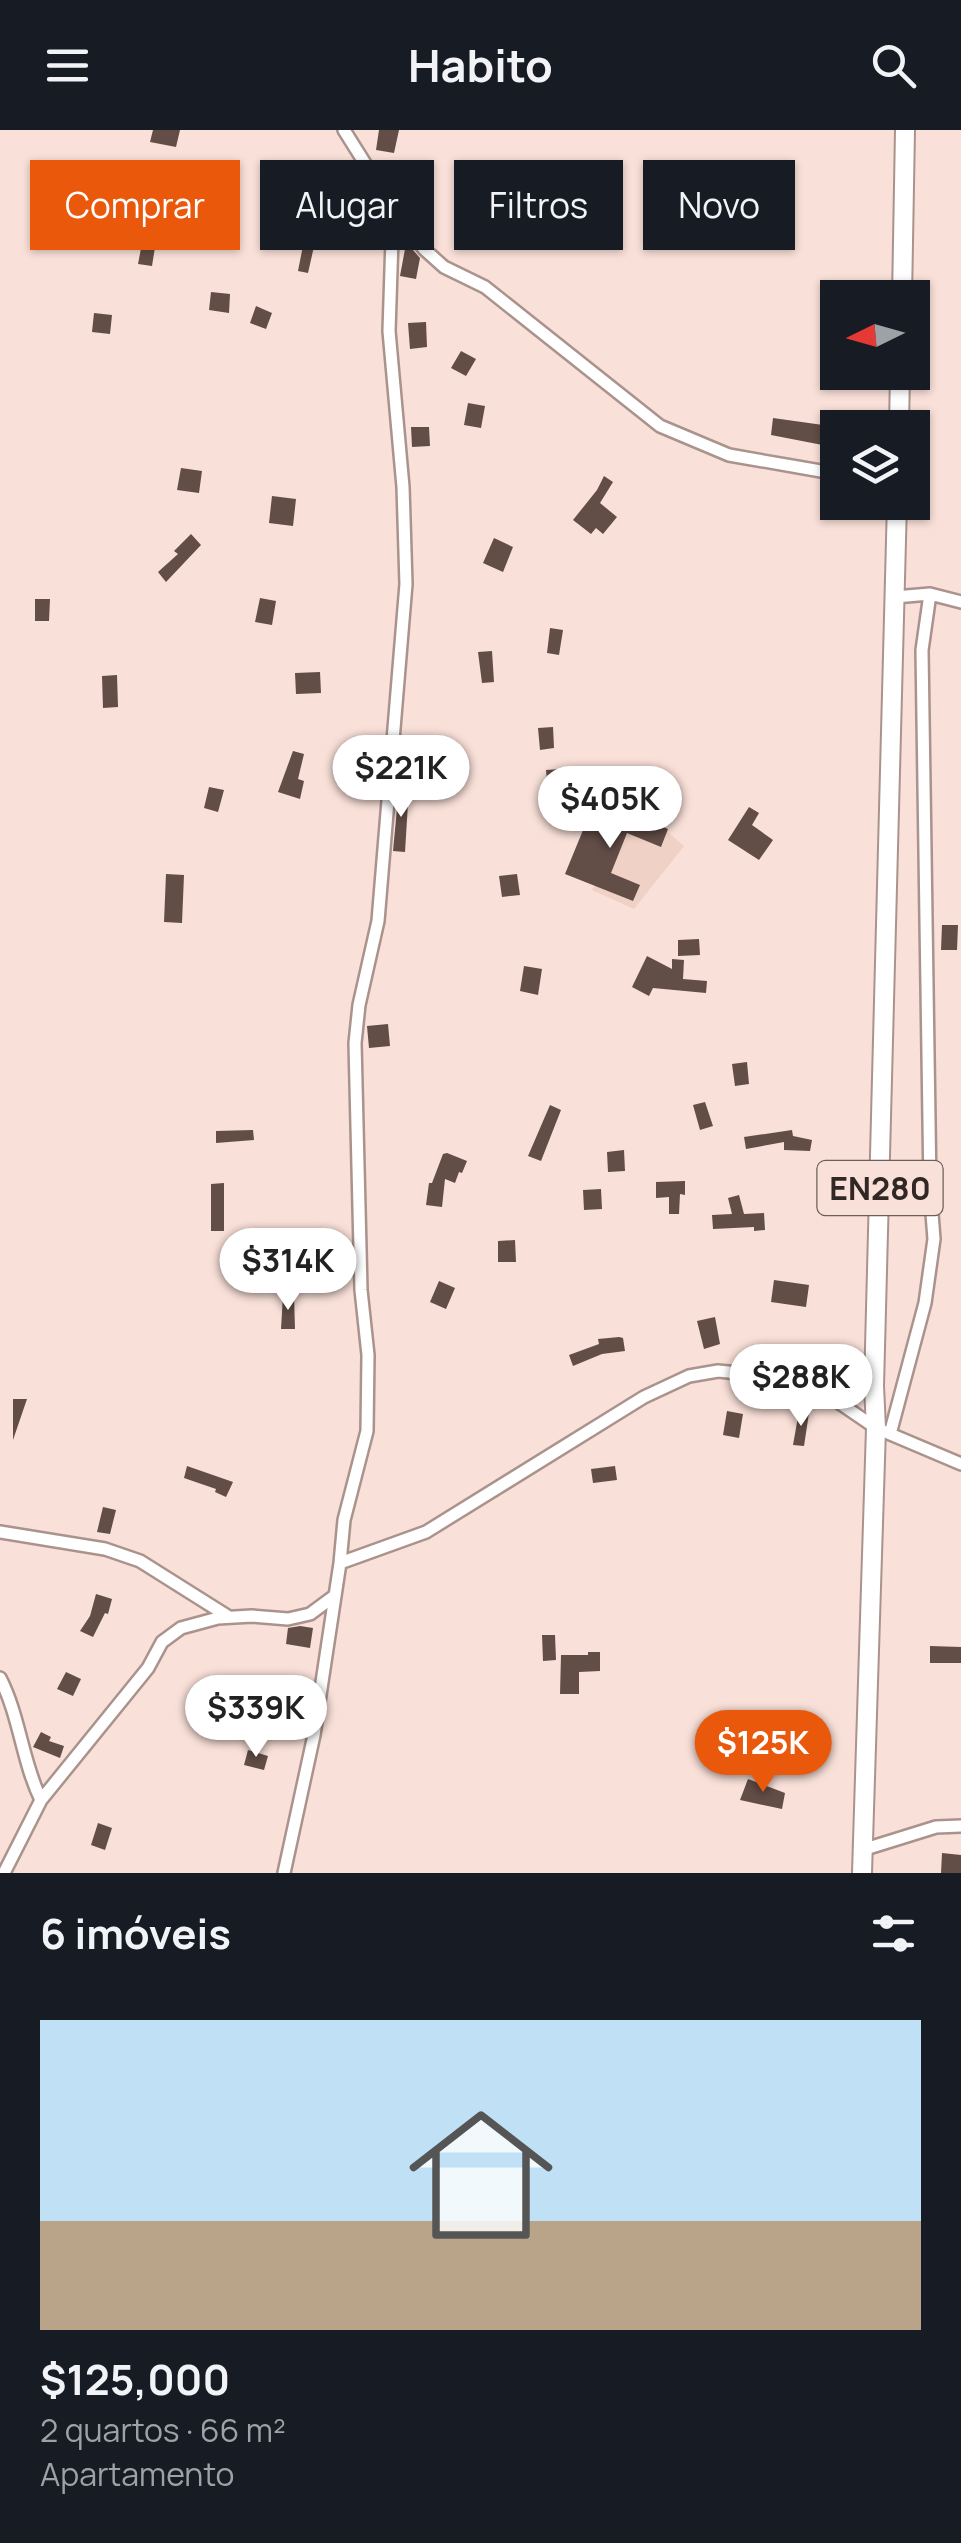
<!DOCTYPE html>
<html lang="pt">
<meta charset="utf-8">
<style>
:root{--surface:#171b24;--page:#20242c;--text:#f1f3f6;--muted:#9ea1a6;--line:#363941;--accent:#ea580c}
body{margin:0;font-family:Manrope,sans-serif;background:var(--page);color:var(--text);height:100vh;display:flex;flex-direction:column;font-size:38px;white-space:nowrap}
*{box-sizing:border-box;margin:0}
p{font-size:32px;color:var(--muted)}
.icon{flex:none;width:55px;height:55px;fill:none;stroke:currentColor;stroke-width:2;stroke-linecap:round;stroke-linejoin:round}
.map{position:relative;height:1743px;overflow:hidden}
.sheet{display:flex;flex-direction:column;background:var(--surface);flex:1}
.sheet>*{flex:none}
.hud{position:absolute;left:30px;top:30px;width:902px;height:90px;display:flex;gap:20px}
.needle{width:65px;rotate:265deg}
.tools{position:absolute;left:820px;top:150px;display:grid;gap:20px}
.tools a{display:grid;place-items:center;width:110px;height:110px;border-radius:0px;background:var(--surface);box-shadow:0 2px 8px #0004;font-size:50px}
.price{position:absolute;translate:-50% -85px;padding:0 22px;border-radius:35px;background:#fff;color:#222;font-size:32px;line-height:65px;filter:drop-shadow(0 2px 5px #0008)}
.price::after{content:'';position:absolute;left:50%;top:60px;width:30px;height:22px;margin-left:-15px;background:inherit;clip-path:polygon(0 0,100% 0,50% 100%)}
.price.current{background:var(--accent);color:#fff}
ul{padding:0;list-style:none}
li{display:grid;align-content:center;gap:20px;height:530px;padding:0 40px}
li+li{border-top:2px solid var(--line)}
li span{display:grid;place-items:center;height:310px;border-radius:0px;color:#555}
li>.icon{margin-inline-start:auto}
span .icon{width:180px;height:180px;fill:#fffc;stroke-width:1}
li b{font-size:42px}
h2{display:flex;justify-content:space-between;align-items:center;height:120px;padding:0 40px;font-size:42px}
.pill{padding:0 35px;border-radius:0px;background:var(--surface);box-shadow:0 2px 8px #0004;font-size:35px;line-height:90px}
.pill.current{background:var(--accent);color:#fff}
header{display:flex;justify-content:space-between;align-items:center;height:130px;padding:0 40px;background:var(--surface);font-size:45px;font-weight:700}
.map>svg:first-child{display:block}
.built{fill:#f0d1c6}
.building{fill:#624d47}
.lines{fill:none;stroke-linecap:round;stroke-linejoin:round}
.street-casing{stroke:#aa938c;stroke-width:16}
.primary-casing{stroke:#aa938c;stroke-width:22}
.street{stroke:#fff;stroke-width:11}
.primary{stroke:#fff;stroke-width:18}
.labels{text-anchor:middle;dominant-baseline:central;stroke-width:10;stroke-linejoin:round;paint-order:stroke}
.shield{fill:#f9e0d8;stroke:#6d5f5b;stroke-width:2.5}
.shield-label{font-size:32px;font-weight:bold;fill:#312825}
</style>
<header><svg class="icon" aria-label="menu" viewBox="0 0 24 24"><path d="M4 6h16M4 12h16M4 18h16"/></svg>Habito<svg class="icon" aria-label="search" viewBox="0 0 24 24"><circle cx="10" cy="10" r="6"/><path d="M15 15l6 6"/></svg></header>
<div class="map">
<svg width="961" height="1743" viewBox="0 0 961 1743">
<rect width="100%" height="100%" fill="#f9e0d8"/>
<path class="built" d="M 639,678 L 684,716 L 634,779 L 592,760 Z"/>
<path class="building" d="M 153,0 L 180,0 L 176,17 L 150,12 Z
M 379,0 L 399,0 L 394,23 L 376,20 Z
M 142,85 L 160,86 L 152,136 L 138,134 L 143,108 Z
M 308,90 L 324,94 L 319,113 L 315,112 L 308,143 L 298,141 Z
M 405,119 L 413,120 L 420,128 L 416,149 L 400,146 Z
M 211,162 L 230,164 L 229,183 L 209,180 Z
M 256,176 L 272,183 L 266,199 L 250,193 Z
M 94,183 L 112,185 L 110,204 L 92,202 Z
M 426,192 L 427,217 L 410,219 L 408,193 Z
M 461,221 L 476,229 L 466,246 L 451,238 Z
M 468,273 L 485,276 L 481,298 L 464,295 Z
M 773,288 L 823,295 L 823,290 L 838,291 L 838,318 L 771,305 Z
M 411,297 L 429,297 L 430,316 L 412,317 Z
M 181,338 L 202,341 L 199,363 L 177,360 Z
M 604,346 L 613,352 L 600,373 L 617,387 L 603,404 L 596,398 L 591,404 L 573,390 L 597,360 Z
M 272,366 L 296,369 L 293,396 L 269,393 Z
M 191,404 L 201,415 L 166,452 L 158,442 L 178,424 L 174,421 Z
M 494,408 L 513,417 L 503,442 L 483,433 Z
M 260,468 L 276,471 L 272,495 L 255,492 Z
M 35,469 L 50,469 L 49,491 L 35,491 Z
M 550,498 L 563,500 L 559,525 L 547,523 Z
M 492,521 L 494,552 L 482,553 L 478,522 Z
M 320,542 L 321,563 L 296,564 L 295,543 Z
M 117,545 L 118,577 L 103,578 L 102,546 Z
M 553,597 L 554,618 L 540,620 L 538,598 Z
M 293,621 L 304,624 L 298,649 L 304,651 L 300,669 L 278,662 Z
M 561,639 L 562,663 L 548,664 L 546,640 Z
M 209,657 L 224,660 L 218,682 L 204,678 Z
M 399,657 L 409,657 L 405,722 L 393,721 Z
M 749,677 L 759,683 L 752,695 L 773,710 L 759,730 L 728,710 Z
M 616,678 L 668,699 L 661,717 L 627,703 L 611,743 L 640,755 L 633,771 L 565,744 L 588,688 L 609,696 Z
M 166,744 L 184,745 L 182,793 L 164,792 Z
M 517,744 L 520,765 L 502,767 L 499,746 Z
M 942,795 L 958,795 L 957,820 L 941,820 Z
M 699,809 L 700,825 L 678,826 L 678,810 Z
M 647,826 L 672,839 L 672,829 L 684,830 L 683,849 L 707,851 L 706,863 L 653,858 L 649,866 L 632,857 Z
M 524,836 L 542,839 L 538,865 L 520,861 Z
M 388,894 L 390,916 L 369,918 L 367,896 Z
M 747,932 L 749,954 L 735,956 L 732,934 Z
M 705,972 L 713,996 L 700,1000 L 693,975 Z
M 550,975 L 561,980 L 541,1031 L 528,1026 Z
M 253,1000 L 254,1010 L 216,1013 L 216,1001 Z
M 792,1000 L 793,1006 L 812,1010 L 810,1021 L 784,1020 L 784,1012 L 746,1019 L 744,1007 Z
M 624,1020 L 625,1041 L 608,1042 L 607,1022 Z
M 447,1023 L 467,1031 L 462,1043 L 459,1042 L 455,1053 L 445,1049 L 442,1077 L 426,1075 L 429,1053 L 432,1053 L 443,1024 Z
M 685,1051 L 685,1065 L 680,1064 L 679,1084 L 669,1084 L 669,1067 L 656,1068 L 656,1052 Z
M 224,1053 L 224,1101 L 211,1101 L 211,1054 Z
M 601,1059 L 602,1079 L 584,1080 L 583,1060 Z
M 739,1065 L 744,1084 L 764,1083 L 765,1100 L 754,1101 L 754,1097 L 713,1099 L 712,1085 L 732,1084 L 728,1068 Z
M 515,1110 L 516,1132 L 498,1132 L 498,1111 Z
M 774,1150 L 809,1155 L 806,1177 L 771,1172 Z
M 439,1151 L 455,1158 L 446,1179 L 430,1172 Z
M 283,1165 L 294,1165 L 295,1199 L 281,1199 Z
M 715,1187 L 720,1214 L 704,1219 L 697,1191 Z
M 619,1207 L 623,1208 L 625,1221 L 602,1224 L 573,1236 L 569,1225 L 599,1214 L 598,1209 Z
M 13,1269 L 27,1269 L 13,1310 Z
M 727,1281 L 743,1284 L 739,1308 L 723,1305 Z
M 799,1281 L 809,1283 L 804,1316 L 793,1315 Z
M 187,1336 L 233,1352 L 226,1367 L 215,1362 L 216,1359 L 184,1348 Z
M 615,1336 L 617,1350 L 593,1353 L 591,1339 Z
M 103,1377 L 116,1380 L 110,1404 L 97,1402 Z
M 96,1464 L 112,1469 L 108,1484 L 105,1483 L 93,1507 L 80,1501 L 90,1486 Z
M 300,1496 L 313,1498 L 310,1518 L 286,1514 L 288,1498 Z
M 542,1505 L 555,1505 L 556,1530 L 543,1531 Z
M 930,1516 L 961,1517 L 961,1533 L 930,1533 Z
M 588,1522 L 600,1522 L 600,1541 L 579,1542 L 579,1564 L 560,1564 L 561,1525 L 588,1525 Z
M 66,1542 L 81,1549 L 73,1566 L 57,1559 Z
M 263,1585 L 282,1589 L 278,1607 L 259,1602 Z
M 41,1602 L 51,1607 L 49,1611 L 64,1616 L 60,1628 L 33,1617 Z
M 248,1620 L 268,1626 L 264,1640 L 244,1635 Z
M 748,1649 L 785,1663 L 782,1679 L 740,1670 Z
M 98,1693 L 112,1698 L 105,1720 L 91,1715 Z
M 942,1723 L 961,1725 L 961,1743 L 941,1743 Z"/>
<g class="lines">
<g class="street-casing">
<path id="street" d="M 344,0 L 393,78 L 424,119 L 444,137 L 485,157 L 660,296 L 729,325 L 838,344
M 895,467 L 930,464 L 961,472
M 890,1304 L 925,1173 L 934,1109 L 930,1058 L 922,520 L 930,464
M 0,1402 L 105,1419 L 140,1431 L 229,1487
M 340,1433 L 426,1402 L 644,1267 L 689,1246 L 718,1241 L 759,1245 L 801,1255 L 838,1272 L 876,1298 L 961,1334
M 0,1548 C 20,1587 22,1631 41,1670
M 862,1720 L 936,1697 L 961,1696
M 4,1743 L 41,1670 L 148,1538 L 162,1512 L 181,1498 L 218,1488 L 252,1486 L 288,1489 L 310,1484 L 333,1467
M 284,1743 L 314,1605 L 340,1433 L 344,1390 L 367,1301 L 368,1225 L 361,1160 L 355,913 L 359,875 L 378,791 L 406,454 L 403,357 L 389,201 L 393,78"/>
</g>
<g class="primary-casing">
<path id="primary" d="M 902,168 L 905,0
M 899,298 L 900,242
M 862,1743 L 876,1298 L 874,1256 L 897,372"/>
</g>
<use href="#street" class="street"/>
<use href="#primary" class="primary"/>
</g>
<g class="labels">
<rect class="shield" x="817.5" y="1031" width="125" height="54" rx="8"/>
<g class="shield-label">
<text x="880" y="1058">EN280</text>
</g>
</g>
</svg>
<div class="tools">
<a><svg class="needle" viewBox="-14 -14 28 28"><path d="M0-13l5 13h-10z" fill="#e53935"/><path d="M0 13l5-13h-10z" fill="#9ea1a6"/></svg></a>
<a><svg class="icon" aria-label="layers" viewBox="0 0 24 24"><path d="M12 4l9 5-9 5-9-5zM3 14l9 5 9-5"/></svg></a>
</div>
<b class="price" style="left:401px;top:690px">$221K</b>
<b class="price" style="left:610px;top:721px">$405K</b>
<b class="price" style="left:288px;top:1183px">$314K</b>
<b class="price" style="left:801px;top:1299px">$288K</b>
<b class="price" style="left:256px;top:1630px">$339K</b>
<b class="price current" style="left:763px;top:1665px">$125K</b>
<div class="hud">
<a class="pill current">Comprar</a>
<a class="pill">Alugar</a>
<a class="pill">Filtros</a>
<a class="pill">Novo</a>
</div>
</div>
<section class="sheet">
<h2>6 imóveis<svg class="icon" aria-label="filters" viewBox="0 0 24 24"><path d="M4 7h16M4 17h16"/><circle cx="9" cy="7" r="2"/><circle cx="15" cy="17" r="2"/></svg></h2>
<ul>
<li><span style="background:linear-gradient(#bfe0f5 65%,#b9a48a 0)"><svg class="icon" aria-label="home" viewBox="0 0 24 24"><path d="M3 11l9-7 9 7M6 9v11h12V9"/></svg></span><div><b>$125,000</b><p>2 quartos · 66 m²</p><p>Apartamento</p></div></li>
</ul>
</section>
